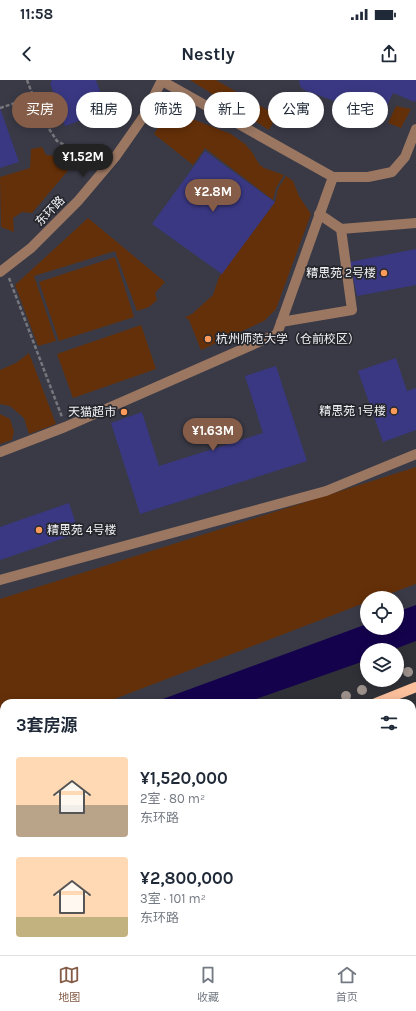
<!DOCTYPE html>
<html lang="zh">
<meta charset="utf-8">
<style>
:root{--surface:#fff;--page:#f6f6f7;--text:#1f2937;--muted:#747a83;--line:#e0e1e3;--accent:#845c47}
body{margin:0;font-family:Karla,"Noto Sans SC",sans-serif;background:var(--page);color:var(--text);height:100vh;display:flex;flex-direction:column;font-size:15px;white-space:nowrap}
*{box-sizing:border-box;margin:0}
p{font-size:13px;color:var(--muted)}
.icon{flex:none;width:22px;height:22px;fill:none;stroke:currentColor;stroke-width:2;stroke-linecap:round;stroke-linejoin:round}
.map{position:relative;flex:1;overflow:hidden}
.drawer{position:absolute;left:0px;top:619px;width:416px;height:256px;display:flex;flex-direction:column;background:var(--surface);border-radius:12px 12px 0 0;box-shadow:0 2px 10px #0003}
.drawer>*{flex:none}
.guide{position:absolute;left:12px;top:12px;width:392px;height:36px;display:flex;gap:8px}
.buttons{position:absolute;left:360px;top:511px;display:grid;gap:8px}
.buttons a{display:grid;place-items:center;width:44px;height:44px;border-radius:50%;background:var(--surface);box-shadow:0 2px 10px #0003;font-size:20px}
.price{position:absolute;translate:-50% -34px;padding:0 9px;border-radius:14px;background:var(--accent);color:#fff;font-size:13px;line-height:26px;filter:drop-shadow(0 1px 2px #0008)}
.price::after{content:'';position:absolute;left:50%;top:24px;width:12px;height:9px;margin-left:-6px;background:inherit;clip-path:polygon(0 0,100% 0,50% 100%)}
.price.active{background:#222;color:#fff}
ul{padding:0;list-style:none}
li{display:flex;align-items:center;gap:12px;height:100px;padding:0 16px}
li span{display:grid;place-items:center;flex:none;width:112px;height:80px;border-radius:4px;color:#555}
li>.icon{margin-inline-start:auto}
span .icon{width:48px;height:48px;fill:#fffc;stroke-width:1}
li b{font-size:17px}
h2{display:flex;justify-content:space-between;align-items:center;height:48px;padding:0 16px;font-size:17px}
.pill{padding:0 14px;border-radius:18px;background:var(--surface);box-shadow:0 2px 10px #0003;font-size:14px;line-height:36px}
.pill.active{background:var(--accent);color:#fff}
.status{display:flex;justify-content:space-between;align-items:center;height:28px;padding:0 20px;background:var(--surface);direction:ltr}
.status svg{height:11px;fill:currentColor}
header{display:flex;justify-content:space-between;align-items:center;height:52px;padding:0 16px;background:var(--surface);font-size:18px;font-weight:700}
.tabs{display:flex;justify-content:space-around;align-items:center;height:56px;border-top:1px solid var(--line);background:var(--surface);font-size:11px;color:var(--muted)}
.tabs a{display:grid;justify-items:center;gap:2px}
.tabs .active{color:var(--accent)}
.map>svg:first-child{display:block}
.built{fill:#393a46}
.green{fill:#643009}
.water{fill:#14024d}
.building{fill:#3a3883}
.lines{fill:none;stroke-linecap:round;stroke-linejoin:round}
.path{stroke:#76777c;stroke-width:2.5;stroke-dasharray:4 2;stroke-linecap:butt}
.minor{stroke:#9b7762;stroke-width:10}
.major{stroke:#fcc09d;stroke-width:10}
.tree{fill:#9d918c}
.poi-dot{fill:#ff9b5a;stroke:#26272d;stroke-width:1.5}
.labels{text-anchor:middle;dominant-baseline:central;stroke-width:3.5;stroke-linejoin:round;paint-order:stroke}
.street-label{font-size:12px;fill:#f2f2f6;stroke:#26272d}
.poi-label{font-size:12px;fill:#f2f2f6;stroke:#26272d;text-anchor:end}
</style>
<div class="status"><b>11:58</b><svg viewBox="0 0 49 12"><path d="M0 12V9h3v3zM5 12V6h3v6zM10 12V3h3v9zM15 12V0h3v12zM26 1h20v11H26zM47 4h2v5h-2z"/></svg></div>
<header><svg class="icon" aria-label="back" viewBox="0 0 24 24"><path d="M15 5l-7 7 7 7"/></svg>Nestly<svg class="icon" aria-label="share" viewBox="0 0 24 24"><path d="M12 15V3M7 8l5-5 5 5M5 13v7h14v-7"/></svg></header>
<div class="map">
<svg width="416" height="875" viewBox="0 0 416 875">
<rect width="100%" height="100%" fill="#303137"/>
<path class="built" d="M 0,0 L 416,0 L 416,535 L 397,542 L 397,518 L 367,518 L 367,548 L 181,623 L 4,623 L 4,683 L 0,685 Z
M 416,679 L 416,875 L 361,875 L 359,871 L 412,871 L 412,681 Z
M 40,871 L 353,871 L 356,875 L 41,875 Z"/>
<path class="green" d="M 190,0 L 216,0 L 271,32 L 276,37 L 269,50 Z
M 396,26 L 411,29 L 401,48 L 388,43 Z
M 169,30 L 231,54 L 245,64 L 252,72 L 259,84 L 264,88 L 284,95 L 276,108 L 273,120 L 205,68 L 193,85 L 154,54 Z
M 42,67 L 46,75 L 56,76 L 64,70 L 75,75 L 77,80 L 32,133 L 22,132 L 13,138 L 14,152 L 1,147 L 0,97 L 30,88 L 31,69 Z
M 286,96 L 293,101 L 299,116 L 311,134 L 276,229 L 264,241 L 201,270 L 189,240 L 185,237 L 192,234 L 213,215 L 219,197 L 275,122 L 278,109 Z
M 88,138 L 165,202 L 155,213 L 157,220 L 149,227 L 137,231 L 115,171 L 34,196 L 56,261 L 38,266 L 15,205 Z
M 115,177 L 134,237 L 59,261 L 39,202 Z
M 141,245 L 156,289 L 73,318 L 57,274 Z
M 29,273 L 56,344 L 29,354 L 24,338 L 10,326 L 0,324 L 0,290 L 16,283 Z
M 0,334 L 10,339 L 14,352 L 12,360 L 0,364 Z
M 416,387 L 416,504 L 378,518 L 367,518 L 367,522 L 104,623 L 4,623 L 4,661 L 0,663 L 0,519 Z
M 412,848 L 416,849 L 416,875 L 377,875 L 374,871 L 412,871 Z"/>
<path class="water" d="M 416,525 L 416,561 L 392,570 L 367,570 L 367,580 L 245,623 L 152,623 L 367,544 L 367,548 L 397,548 L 397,532 Z"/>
<path class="building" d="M 51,0 L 96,0 L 107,31 L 65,46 L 50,3 L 52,2 Z
M 299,0 L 416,0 L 416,19 L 415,22 L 393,13 L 381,38 L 304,10 L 300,6 Z
M 0,28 L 19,82 L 0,88 Z
M 205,71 L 275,122 L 222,194 L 152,144 Z
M 416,169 L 416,205 L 357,216 L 350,182 Z
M 396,278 L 407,311 L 416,308 L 416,350 L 383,362 L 358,291 Z
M 276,286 L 307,381 L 140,434 L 111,343 L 142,332 L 159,386 L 263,353 L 245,296 Z
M 69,423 L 79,453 L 0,480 L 0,447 Z
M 412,738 L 416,748 L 416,821 L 412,822 Z
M 88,871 L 142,871 L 144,875 L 90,875 Z
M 259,871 L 274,871 L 276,875 L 249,875 Z
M 304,871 L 323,871 L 324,875 L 294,875 Z"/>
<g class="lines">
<path class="path" d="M 27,0 L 40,35 L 57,61 L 72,69 L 94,85
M 0,28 L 33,17
M 9,198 L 62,337
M 412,832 L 416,831
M 369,871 L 372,875"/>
<path class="minor" d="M 162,1 L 333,97 L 368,97 L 392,92 L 405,77 L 416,49
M 341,149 L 416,143
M 0,192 L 31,168 L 78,121 L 116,76 L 144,36 L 162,0
M 281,242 L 352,230 L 341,149 L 319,134
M 0,372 L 65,347 L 277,254 L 333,97
M 0,500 L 326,411 L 416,374
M 0,868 L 3,875
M 71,871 L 73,875
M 336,871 L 338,875"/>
<path class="major" d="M 376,623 L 416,607
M 412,648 L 416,646
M 0,742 L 4,741
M 0,783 L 4,782"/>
</g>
<g class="tree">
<circle cx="408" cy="592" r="5"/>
<circle cx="362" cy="610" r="5"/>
<circle cx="346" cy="616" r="5"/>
</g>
<g class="poi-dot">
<circle cx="384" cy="193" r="4"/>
<circle cx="208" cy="259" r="4"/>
<circle cx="394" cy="331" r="4"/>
<circle cx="124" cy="332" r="4"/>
<circle cx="39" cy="450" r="4"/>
</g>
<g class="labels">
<g class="street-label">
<text transform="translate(50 131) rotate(-46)">东环路</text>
</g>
<g class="poi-label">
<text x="376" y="193">精思苑 2号楼</text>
<text x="216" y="259" text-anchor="start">杭州师范大学（仓前校区）</text>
<text x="386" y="331">精思苑 1号楼</text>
<text x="116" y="332">天猫超市</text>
<text x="47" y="450" text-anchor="start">精思苑 4号楼</text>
</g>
</g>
</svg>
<div class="buttons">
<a><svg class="icon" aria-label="locate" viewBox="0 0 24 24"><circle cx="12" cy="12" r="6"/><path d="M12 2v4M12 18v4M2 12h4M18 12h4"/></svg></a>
<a><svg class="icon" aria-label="layers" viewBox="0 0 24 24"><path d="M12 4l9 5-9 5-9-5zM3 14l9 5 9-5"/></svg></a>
</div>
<b class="price active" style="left:83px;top:98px">¥1.52M</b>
<b class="price" style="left:213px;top:133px">¥2.8M</b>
<b class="price" style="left:213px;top:372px">¥1.63M</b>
<div class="guide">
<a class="pill active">买房</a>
<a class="pill">租房</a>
<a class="pill">筛选</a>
<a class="pill">新上</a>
<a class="pill">公寓</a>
<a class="pill">住宅</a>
</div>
<section class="drawer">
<h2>3套房源<svg class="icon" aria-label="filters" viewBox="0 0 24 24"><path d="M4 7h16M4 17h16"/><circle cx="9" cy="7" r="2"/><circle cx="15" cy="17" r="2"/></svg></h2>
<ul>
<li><span style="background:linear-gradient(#ffd9b3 60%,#b9a48a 0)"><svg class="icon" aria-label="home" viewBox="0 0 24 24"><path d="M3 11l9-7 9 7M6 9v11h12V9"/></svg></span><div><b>¥1,520,000</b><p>2室 · 80 m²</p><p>东环路</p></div></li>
<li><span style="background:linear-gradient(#ffd9b3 75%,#c2b280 0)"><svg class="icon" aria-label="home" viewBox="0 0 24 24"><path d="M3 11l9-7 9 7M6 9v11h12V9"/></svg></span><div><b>¥2,800,000</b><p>3室 · 101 m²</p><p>东环路</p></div></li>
</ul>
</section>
</div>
<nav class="tabs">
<a class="active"><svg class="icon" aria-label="map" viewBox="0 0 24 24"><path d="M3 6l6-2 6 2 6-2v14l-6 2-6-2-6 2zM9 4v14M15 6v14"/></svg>地图</a>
<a><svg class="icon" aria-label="saved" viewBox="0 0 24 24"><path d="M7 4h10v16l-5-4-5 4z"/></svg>收藏</a>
<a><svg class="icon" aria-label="home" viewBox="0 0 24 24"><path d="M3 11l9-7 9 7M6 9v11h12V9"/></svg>首页</a>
</nav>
